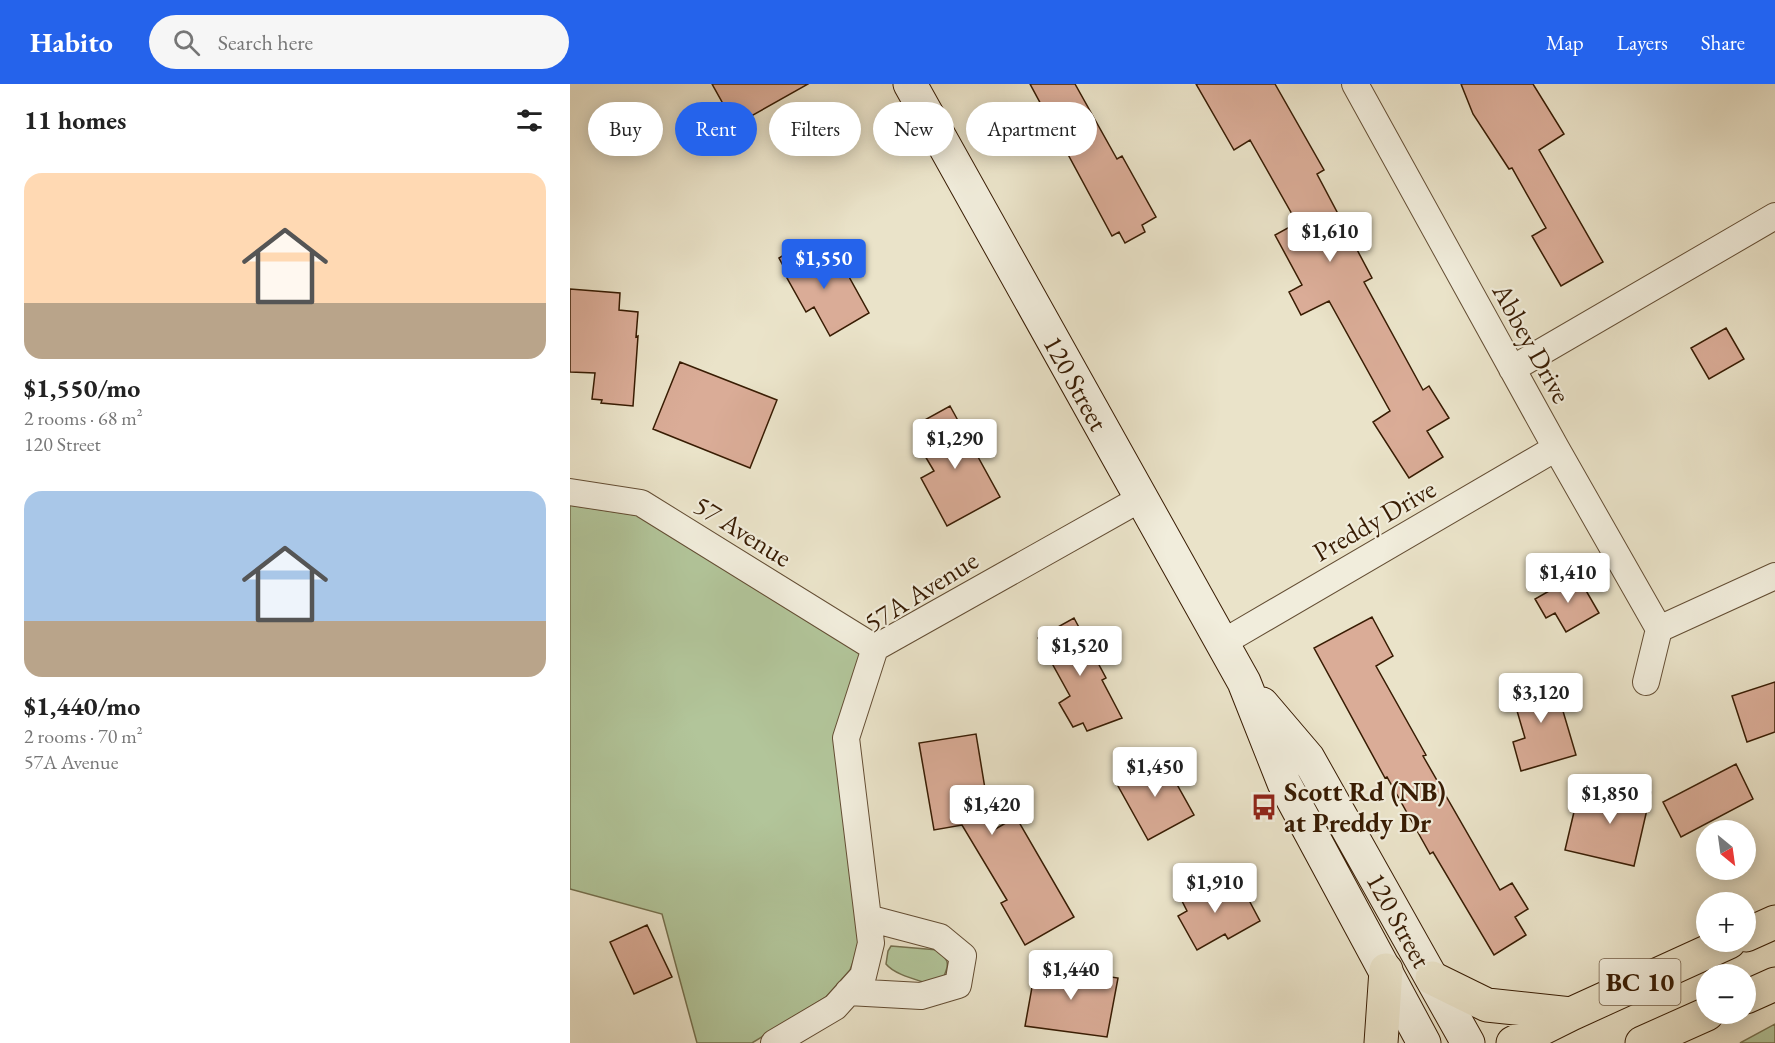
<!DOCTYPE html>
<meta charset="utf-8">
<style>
:root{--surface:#fff;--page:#f6f6f6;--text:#222;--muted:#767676;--accent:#2563eb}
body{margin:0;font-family:"EB Garamond",serif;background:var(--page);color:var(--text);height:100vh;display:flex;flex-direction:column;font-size:22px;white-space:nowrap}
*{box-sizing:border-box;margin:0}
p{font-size:20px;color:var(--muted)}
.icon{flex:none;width:33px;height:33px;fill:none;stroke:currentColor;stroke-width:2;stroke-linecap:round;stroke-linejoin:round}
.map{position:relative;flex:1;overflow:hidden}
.panel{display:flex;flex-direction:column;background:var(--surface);width:570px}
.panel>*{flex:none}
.banner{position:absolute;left:18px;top:18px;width:570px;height:54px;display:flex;gap:12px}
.needle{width:39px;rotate:151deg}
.tools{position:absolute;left:1126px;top:736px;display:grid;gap:12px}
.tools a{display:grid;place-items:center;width:60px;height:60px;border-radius:50%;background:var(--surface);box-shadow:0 3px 15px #0003;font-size:30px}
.price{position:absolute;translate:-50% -51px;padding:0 14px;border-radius:6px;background:#fff;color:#222;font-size:20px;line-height:39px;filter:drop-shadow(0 2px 3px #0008)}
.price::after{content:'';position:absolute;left:50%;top:36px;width:18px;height:14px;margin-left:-9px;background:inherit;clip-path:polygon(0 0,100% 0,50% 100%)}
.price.selected{background:var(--accent);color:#fff}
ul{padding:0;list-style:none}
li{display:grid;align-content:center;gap:12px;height:318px;padding:0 24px}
li span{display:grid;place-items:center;height:186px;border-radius:18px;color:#555}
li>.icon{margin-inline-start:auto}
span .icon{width:108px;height:108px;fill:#fffc;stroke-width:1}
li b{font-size:26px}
h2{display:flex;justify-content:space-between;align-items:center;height:72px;padding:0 24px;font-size:26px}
.pill{padding:0 21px;border-radius:27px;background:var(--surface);box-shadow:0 3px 15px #0003;font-size:21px;line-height:54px}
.pill.selected{background:var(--accent);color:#fff}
header{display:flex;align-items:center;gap:36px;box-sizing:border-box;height:84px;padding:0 30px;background:var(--accent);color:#fff}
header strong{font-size:28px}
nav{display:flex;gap:33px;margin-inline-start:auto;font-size:21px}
.search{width:420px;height:54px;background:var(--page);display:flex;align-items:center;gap:15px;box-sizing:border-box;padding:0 21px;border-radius:33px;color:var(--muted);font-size:22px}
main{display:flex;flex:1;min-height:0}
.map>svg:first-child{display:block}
.green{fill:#b2c59a;stroke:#75704e;stroke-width:1.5}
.building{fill:#daac97;stroke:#381c03;stroke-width:1.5}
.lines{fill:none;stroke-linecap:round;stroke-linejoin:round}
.street-casing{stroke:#644e34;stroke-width:28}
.secondary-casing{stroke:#381c03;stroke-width:35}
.highway-casing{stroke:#381c03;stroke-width:35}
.street{stroke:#f1eddc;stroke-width:26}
.secondary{stroke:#f1eddc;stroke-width:33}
.highway{stroke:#eae3c9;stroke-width:33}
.labels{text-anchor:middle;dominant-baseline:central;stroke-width:4.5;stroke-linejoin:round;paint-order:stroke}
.shield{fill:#f1eddc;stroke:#705b44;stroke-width:1.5}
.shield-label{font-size:26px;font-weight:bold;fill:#381c03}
.street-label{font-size:27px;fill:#381c03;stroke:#f1eddc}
.poi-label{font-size:27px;font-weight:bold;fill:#381c03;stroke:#f1eddc;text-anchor:start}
</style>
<header>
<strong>Habito</strong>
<div class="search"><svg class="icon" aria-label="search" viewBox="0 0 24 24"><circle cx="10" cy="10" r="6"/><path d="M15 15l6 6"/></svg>Search here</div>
<nav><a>Map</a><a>Layers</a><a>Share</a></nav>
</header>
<main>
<section class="panel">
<h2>11 homes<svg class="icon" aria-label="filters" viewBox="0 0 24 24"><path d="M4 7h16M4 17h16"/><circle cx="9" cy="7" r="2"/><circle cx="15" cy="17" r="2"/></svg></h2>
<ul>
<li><span style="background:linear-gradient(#ffd9b3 70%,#b9a48a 0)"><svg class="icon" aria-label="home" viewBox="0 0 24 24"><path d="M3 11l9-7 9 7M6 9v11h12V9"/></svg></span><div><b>$1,550/mo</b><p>2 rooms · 68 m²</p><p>120 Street</p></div></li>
<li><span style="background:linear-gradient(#a9c7e8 70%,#b9a48a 0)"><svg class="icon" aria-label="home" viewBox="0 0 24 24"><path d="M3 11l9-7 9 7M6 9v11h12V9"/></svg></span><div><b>$1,440/mo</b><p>2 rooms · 70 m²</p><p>57A Avenue</p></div></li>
</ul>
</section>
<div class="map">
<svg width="1205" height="959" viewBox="0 0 1205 959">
<rect width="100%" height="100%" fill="#eae3c9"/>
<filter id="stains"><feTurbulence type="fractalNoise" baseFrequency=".00333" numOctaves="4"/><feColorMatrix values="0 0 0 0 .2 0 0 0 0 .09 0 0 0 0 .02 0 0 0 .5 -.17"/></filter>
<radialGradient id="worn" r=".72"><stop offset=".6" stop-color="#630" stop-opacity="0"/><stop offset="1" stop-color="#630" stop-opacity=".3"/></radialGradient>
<path class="green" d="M 0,421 L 72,432 L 292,568 L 265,649 L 292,854 L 280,886 L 256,913 L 182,959 L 127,959 L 92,830 L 0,805 Z
M 321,862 L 368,866 C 378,876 380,879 374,892 L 356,899 C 344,895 324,890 316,880 L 318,867 Z
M 1205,940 L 1205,959 L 1170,959 Z"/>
<path class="building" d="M 142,0 L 238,0 L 176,35 L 174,30 L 167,35 L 161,26 L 156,25 Z
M 460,0 L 505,0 L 547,75 L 552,72 L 586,133 L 572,141 L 575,148 L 555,159 L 549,148 L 542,152 Z
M 626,0 L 705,0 L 754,86 L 747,90 L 802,194 L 794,198 L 853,306 L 859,302 L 879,334 L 857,347 L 873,373 L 839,394 L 803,338 L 820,327 L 759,217 L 731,231 L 719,208 L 732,201 L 705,151 L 727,139 L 680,56 L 664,66 Z
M 891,0 L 963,0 L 994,50 L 969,66 L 1033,178 L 991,202 L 962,152 L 976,144 L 942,84 L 939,85 L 903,30 Z
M 233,159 L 245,180 L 252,176 L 260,190 L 273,182 L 299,229 L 260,252 L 244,223 L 236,228 L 217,194 L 219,193 L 209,174 Z
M 0,205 L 50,209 L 49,226 L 68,228 L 66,253 L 68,252 L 63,322 L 31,319 L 32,316 L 22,315 L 25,289 L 0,288 Z
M 1156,244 L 1174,275 L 1139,295 L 1121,264 Z
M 110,278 L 207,316 L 180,384 L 83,345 Z
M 380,322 L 430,413 L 377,442 L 351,394 L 364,387 L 352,367 L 363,361 L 351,338 Z
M 1007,491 L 1029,529 L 996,548 L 985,529 L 976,534 L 965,515 Z
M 802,533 L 823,572 L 806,582 L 856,671 L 853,672 L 930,806 L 942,799 L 958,825 L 945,833 L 956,851 L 924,871 L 863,768 L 860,770 L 817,693 L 815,694 L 744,564 Z
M 504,534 L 536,594 L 532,596 L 552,634 L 517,647 L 513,639 L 503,643 L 489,619 L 500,612 L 468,554 Z
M 982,590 L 1006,671 L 951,687 L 943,658 L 955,654 L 940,603 Z
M 1205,598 L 1205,648 L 1177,658 L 1162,612 Z
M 406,650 L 422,747 L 446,733 L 504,833 L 455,861 L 431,819 L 437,816 L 392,741 L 364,746 L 349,659 Z
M 590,670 L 624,731 L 578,756 L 548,702 L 563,692 L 560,686 Z
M 1166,680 L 1183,715 L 1111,753 L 1093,718 Z
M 1041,698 L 1081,708 L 1064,782 L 995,766 L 1008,711 L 1036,718 Z
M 638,795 L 651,817 L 673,805 L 690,837 L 658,855 L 655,850 L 627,866 L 608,832 L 617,827 L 609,811 Z
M 77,841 L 102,893 L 64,910 L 40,858 Z
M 466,881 L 548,894 L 537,953 L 455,942 Z"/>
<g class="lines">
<g class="street-casing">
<path id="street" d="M 785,0 L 986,364 L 1089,545 L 1205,492
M 942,285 L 1205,132
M 0,408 L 71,419 L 305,564
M 652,559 L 986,364
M 1076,598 L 1089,545
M 278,908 L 351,912 L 388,901 L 393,872 L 370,853 L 298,834
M 204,959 L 265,923 L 293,892 L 301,859 L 276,654 L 305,564 L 570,415"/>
</g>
<g class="secondary-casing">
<path id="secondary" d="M 340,0 L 674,598 L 714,699 L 854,959
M 692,620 L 738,674 L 898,959"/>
</g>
<g class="highway-casing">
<path id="highway" d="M 1176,851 L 1205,838
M 862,894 L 917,921 L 1001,930
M 1176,913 L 1205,900
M 811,959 L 816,886
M 943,959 L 1001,930 L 1159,858
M 1072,959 L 1137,930"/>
</g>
<use href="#street" class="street"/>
<use href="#secondary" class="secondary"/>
<use href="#highway" class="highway"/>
</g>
<defs>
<g id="bus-bare" transform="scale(2.07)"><path d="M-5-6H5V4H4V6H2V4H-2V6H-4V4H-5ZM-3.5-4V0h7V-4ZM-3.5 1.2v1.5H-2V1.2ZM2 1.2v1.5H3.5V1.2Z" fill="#8f2418" stroke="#f1eddc" stroke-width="2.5" paint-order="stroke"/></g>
</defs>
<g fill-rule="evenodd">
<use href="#bus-bare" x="694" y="723"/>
</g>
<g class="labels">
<rect class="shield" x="1029.5" y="875" width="81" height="46" rx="4.5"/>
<g class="shield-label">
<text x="1070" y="898">BC 10</text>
</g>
<g class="street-label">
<text transform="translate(962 259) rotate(61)">Abbey Drive</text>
<text transform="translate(506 299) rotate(61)">120 Street</text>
<text transform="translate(804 436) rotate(-30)">Preddy Drive</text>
<text transform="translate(173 447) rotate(32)">57 Avenue</text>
<text transform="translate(351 507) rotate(-32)">57A Avenue</text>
<text transform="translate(829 836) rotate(61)">120 Street</text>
</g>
<g class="poi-label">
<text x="714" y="707">Scott Rd (NB)<tspan x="714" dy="31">at Preddy Dr</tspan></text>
</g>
</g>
<rect width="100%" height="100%" filter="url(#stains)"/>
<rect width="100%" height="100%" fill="url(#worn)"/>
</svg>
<div class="tools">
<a><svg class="needle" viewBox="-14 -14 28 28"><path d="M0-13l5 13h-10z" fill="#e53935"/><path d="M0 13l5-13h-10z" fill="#767676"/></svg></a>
<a>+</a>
<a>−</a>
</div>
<b class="price" style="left:760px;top:179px">$1,610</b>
<b class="price selected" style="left:254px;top:206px">$1,550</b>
<b class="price" style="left:385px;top:386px">$1,290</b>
<b class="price" style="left:998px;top:520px">$1,410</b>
<b class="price" style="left:510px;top:593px">$1,520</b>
<b class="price" style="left:971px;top:640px">$3,120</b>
<b class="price" style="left:585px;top:714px">$1,450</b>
<b class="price" style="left:1040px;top:741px">$1,850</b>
<b class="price" style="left:422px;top:752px">$1,420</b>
<b class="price" style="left:645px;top:830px">$1,910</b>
<b class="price" style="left:501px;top:917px">$1,440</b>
<div class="banner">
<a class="pill">Buy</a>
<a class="pill selected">Rent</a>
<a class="pill">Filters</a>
<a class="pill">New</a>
<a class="pill">Apartment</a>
</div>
</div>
</main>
